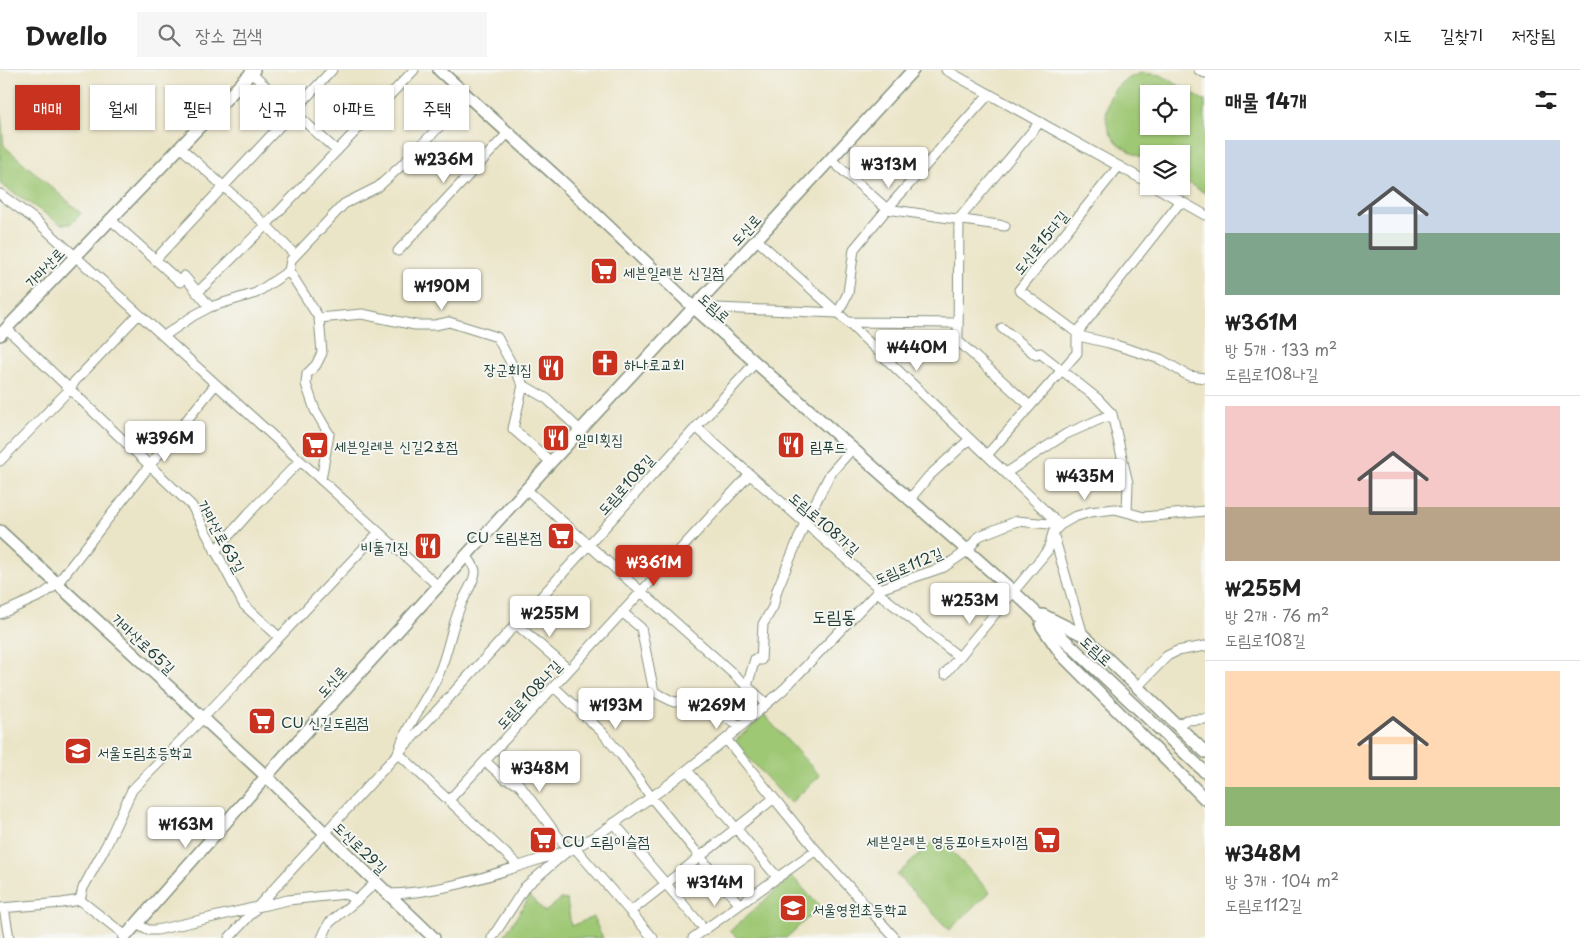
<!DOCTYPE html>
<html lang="ko">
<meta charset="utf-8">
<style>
:root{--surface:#fff;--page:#f6f6f6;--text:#222;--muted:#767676;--line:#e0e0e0;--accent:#c8321e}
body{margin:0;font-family:"Playpen Sans","Poor Story",sans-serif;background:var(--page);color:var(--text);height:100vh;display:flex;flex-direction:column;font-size:19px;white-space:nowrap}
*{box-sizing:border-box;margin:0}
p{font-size:16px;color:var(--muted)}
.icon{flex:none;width:28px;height:28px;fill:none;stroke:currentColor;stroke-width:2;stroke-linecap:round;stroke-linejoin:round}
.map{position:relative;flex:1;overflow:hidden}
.panel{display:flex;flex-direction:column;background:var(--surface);width:375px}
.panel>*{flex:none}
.top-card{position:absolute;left:15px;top:15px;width:475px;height:45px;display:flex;gap:10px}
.fabs{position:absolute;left:1140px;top:15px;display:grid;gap:10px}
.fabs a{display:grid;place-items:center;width:50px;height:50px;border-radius:0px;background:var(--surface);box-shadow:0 1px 4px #0004;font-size:25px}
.price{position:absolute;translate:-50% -42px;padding:0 11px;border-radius:5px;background:#fff;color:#222;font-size:16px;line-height:32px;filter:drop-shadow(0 1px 2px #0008)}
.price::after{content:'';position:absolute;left:50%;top:30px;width:15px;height:11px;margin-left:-8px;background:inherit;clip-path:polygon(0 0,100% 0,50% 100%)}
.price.on{background:var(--accent);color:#fff}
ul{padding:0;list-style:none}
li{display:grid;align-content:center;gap:10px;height:265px;padding:0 20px}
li+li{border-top:1px solid var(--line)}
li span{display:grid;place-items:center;height:155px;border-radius:0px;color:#555}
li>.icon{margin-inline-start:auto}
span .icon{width:90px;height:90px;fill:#fffc;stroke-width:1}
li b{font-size:21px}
h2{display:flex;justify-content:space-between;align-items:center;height:60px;padding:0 20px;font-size:21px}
.chip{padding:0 18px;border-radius:0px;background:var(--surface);box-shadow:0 1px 4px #0004;font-size:18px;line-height:45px}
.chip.on{background:var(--accent);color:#fff}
header{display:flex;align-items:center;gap:30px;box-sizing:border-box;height:70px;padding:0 25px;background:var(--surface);border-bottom:1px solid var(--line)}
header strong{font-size:24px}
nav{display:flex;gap:28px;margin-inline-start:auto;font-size:18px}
.search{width:350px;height:45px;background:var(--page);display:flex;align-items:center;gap:12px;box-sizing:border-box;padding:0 18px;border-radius:0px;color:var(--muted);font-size:19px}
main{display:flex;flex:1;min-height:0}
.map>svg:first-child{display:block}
.green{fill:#9fc874;stroke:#5f8254;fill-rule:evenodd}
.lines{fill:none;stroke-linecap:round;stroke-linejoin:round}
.street-casing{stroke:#85917e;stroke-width:11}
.secondary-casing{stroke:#85917e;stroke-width:14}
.street{stroke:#fff;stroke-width:9}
.secondary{stroke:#fff;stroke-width:11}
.labels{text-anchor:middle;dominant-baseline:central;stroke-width:4;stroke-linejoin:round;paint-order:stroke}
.street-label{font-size:15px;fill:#1f3d34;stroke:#f6f6f2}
.poi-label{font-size:15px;fill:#1f3d34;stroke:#f6f6f2;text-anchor:start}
.quarter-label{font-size:18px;fill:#1f3d34;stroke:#f6f6f2}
</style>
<header>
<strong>Dwello</strong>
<div class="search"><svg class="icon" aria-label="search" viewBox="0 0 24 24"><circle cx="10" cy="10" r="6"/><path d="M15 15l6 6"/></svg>장소 검색</div>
<nav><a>지도</a><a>길찾기</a><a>저장됨</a></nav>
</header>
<main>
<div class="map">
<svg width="1205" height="868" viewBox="0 0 1205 868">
<rect width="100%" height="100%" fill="#f6f6f2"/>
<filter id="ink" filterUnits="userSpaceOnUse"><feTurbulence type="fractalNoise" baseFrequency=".02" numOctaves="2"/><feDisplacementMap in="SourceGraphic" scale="10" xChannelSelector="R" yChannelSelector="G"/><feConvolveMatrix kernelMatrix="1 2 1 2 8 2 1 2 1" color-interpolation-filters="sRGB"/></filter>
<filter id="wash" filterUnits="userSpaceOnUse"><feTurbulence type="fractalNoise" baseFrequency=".0096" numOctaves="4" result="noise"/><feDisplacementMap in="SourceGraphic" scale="20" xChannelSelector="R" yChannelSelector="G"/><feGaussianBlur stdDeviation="1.12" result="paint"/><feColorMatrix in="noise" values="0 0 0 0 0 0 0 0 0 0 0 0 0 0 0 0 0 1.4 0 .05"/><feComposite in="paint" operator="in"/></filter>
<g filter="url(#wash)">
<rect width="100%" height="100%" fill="#ebe5c8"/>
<path class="green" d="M 1141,3 L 1161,5 L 1205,31 L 1205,123 L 1181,109 L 1181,84 L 1149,84 L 1149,91 C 1139,86 1127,81 1118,73 C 1101,58 1103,28 1120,14 C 1125,9 1134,6 1141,3 ZM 1149,24 L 1181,24 L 1181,56 L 1149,56 Z
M 0,37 L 4,76 L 79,141 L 81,144 L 70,154 L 61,154 L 0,114 Z
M 764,645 L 820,706 L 790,733 L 734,672 Z
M 938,767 L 990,822 L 949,860 L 897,805 Z
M 792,806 L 820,837 L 786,868 L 737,868 L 730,861 Z
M 530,826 L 545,842 L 561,829 L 567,830 L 571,856 L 593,847 L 603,868 L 503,868 Z"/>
</g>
<g filter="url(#ink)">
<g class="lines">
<g class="street-casing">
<path id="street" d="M 946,0 L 1149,113
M 1199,0 L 1205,3
M 251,3 L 337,81
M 180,77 L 266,155 L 295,185
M 830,89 L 887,139 L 1005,156
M 1119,96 L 1019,220 L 1083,267 L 1109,273 L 1160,289 L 1189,306 L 1205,308
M 1154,116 L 1205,145
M 0,124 L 34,149 L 75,186 L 438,516
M 111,150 L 180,212 L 184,206 L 210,237
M 756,169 L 838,243 L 1060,455
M 398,181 L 508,63
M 155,190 L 332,0
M 197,223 L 266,155 L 414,0
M 693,237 L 838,243 L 848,223 L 854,179 L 887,139 L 989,24
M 319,248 L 362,244 L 415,255 L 435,255 L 449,252 L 497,267 L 523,315
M 848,252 L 958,253
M 6,258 L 192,436 L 244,535 L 279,567
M 1002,258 L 1036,285 L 1040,283 L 1098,329 L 1112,344 L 1128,413 L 1127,442
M 164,266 L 193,246 L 210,237 L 256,223 L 289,201
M 523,315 L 513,359 L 551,392
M 523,315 L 547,329 L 580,360
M 1030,336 L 958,271 L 959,149 L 1040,52
M 696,357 L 880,519 L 881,525 L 959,587
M 987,385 L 1077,283 L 1077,263 L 1181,131
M 0,391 L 70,319 L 75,311 L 139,244
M 1006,403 L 1066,364 L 1112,344
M 321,410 L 329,364 L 315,340 L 306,314 L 307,304 L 316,295 L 322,283 L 319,248 L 289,201 L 291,190 L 344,134 L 378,117 L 402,95 L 468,27
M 526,419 L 766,633
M 909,430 L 929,406 L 970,369
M 1053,463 L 1083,565
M 215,481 L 249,443 L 300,391
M 466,485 C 469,490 475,496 475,502 C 475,511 463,528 460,537 C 451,559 448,582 439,603 C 427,630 406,655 398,683 L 519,796
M 622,542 L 641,558 L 654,622 L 674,632 L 694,630 L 740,656
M 0,544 L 42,525 L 57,514 L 150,395 L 216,314
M 516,554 L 569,600
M 945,604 L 1048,480 L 1053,463 L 1060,455 L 1074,447 L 1090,442 L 1115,439 L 1144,447 L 1205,441
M 747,616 L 755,589 L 761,590 L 763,554 L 773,537 L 777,520 L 805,453 L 830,404 L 852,379
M 1138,616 L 1167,586 L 1177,581 L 1205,576
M 554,617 L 602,662 L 622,686 L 651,727 L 739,834
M 1178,655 L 1186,650 L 1205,649
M 726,669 L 816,780 L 895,868
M 485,691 L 505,709 L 518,713 L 569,781
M 687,700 L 778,808
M 449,730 L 749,405
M 614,753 L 700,854
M 575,778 L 653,868
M 387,824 C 447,823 503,801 559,783 L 564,784
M 80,830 L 83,818 L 107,774 L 132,720 L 203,648 L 379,462
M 0,838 L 62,833 L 80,830 L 126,866
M 4,838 L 9,868
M 630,842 L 773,729
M 136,854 L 148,860 L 157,860 L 288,830 L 345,824 L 357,830
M 229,868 L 755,293
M 322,868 L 329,853 L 357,830 L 376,812
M 492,868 L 525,817 L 564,784 L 599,764 L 664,718 L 726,669 L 784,619 L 880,519 L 944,497 L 967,481 L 979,466 L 1017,451 L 1060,455
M 693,868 L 816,780"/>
</g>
<g class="secondary-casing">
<path id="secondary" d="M 439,0 L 559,109 L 693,237 L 1013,521 L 1205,702
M 0,265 L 254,0
M 0,461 L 267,707 L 434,868
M 1043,545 L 1083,565 L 1205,682
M 1041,555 L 1061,584 L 1205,729
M 124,868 L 286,684 L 551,392 L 913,0"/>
</g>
<use href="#street" class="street"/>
<use href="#secondary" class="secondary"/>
</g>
</g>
<defs>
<g id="supermarket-square" transform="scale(1.4375)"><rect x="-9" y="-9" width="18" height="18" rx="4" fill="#c8321e" stroke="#f6f6f2"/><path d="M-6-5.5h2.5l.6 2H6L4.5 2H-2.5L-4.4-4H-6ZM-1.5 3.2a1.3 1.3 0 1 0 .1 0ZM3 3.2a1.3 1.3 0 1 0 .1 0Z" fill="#fff"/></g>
<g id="church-square" transform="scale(1.4375)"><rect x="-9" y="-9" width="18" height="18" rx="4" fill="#c8321e" stroke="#f6f6f2"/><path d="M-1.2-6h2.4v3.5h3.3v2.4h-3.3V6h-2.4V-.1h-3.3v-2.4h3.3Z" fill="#fff"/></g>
<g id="restaurant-square" transform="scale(1.4375)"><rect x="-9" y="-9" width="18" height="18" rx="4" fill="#c8321e" stroke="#f6f6f2"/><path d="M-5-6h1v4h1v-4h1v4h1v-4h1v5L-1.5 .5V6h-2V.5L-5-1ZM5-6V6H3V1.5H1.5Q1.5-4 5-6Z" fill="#fff"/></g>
<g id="school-square" transform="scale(1.4375)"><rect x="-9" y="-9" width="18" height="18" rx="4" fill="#c8321e" stroke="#f6f6f2"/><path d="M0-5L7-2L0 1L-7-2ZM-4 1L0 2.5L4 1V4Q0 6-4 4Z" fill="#fff"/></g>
</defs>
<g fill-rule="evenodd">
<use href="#supermarket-square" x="604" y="201"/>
<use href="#church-square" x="605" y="293"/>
<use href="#restaurant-square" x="551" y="298"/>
<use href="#restaurant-square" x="556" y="368"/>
<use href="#supermarket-square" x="315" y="375"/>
<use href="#restaurant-square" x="791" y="375"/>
<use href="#supermarket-square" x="561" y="466"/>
<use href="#restaurant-square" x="428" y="476"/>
<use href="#supermarket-square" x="262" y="651"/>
<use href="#school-square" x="78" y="681"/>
<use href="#supermarket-square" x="543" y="770"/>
<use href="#supermarket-square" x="1047" y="770"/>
<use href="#school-square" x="793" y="838"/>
</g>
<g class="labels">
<g class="street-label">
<text transform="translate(745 159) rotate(-47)">도신로</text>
<text transform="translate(1040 172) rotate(-51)">도신로15다길</text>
<text transform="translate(44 197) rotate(-46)">가마산로</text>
<text transform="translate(715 237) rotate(42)">도림로</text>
<text transform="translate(625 414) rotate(-48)">도림로108길</text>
<text transform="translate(825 453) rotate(41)">도림로108가길</text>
<text transform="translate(222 466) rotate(61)">가마산로63길</text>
<text transform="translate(908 495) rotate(-23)">도림로112길</text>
<text transform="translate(144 573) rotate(43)">가마산로65길</text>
<text transform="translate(1097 580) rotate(43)">도림로</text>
<text transform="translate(331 611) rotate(-48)">도신로</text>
<text transform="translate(528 624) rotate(-47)">도림로108나길</text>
<text transform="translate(361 777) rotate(44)">도신로29길</text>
</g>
<g class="poi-label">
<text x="623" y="201">세븐일레븐 신길점</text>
<text x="624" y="293">하나로교회</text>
<text x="532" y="298" text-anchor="end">장군회집</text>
<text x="575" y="368">일미횟집</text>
<text x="334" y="375">세븐일레븐 신길2호점</text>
<text x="810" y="375">림푸드</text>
<text x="542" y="466" text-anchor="end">CU 도림본점</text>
<text x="409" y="476" text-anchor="end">비둘기집</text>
<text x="281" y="651">CU 신길도림점</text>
<text x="97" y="681">서울도림초등학교</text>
<text x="562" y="770">CU 도림이슬점</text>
<text x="1028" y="770" text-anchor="end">세븐일레븐 영등포아트자이점</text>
<text x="812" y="838">서울영원초등학교</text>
</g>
<g class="quarter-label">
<text x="834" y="545">도림동</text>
</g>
</g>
</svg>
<div class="fabs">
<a><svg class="icon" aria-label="locate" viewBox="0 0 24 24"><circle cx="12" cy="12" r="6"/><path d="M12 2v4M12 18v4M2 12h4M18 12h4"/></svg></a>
<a><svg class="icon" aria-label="layers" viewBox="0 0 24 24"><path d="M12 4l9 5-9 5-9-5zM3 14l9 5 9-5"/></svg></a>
</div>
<b class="price" style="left:444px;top:114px">₩236M</b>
<b class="price" style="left:889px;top:119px">₩313M</b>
<b class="price" style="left:442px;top:241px">₩190M</b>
<b class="price" style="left:917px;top:302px">₩440M</b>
<b class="price" style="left:165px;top:393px">₩396M</b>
<b class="price" style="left:1085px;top:431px">₩435M</b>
<b class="price on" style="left:654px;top:517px">₩361M</b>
<b class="price" style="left:970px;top:555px">₩253M</b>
<b class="price" style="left:550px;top:568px">₩255M</b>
<b class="price" style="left:616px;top:660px">₩193M</b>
<b class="price" style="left:717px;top:660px">₩269M</b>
<b class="price" style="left:540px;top:723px">₩348M</b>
<b class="price" style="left:186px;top:779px">₩163M</b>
<b class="price" style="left:715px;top:837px">₩314M</b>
<div class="top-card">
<a class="chip on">매매</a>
<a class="chip">월세</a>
<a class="chip">필터</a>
<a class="chip">신규</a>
<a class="chip">아파트</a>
<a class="chip">주택</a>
</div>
</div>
<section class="panel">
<h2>매물 14개<svg class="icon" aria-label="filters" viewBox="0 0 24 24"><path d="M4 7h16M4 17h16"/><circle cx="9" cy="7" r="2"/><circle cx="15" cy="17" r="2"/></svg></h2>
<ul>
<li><span style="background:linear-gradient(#c9d6e8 60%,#7fa58c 0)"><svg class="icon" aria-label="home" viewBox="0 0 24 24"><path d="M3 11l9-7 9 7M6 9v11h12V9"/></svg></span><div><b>₩361M</b><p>방 5개 · 133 m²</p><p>도림로108나길</p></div></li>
<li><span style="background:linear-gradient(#f6c9c9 65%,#b9a48a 0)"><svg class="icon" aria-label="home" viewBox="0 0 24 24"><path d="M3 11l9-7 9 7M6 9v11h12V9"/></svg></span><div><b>₩255M</b><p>방 2개 · 76 m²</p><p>도림로108길</p></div></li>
<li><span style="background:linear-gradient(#ffd9b3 75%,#8fb573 0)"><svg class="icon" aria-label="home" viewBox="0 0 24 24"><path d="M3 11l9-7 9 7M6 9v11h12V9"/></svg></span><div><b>₩348M</b><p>방 3개 · 104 m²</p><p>도림로112길</p></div></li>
</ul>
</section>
</main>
